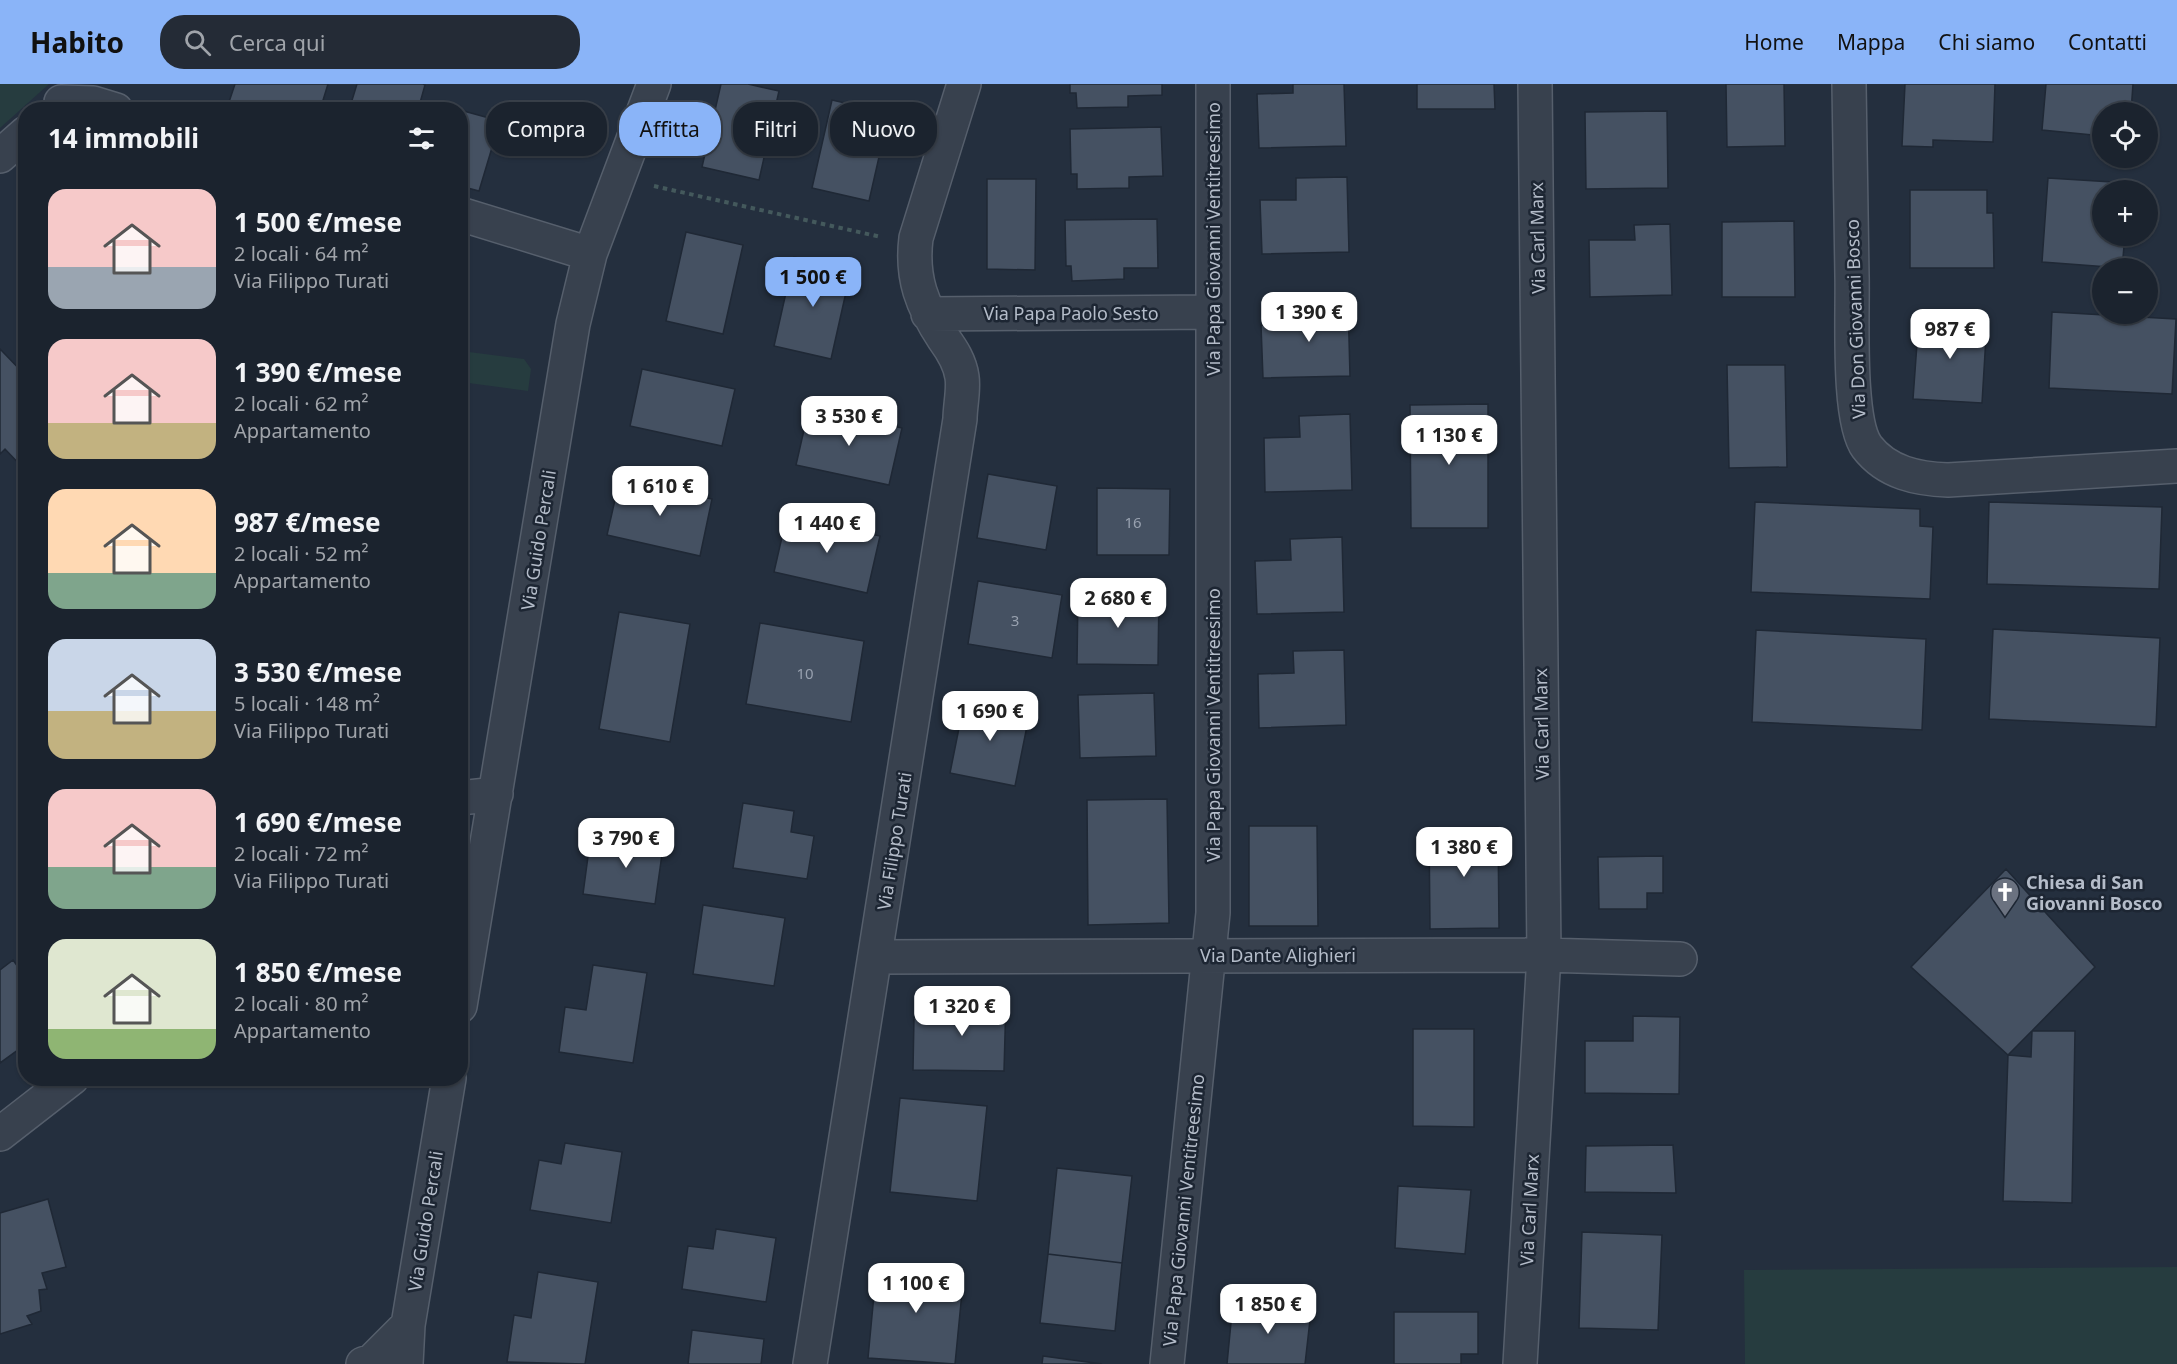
<!DOCTYPE html>
<html lang="it">
<meta charset="utf-8">
<style>
:root{--surface:#1b232e;--page:#242b36;--text:#f1f3f6;--muted:#a0a4aa;--line:#39404a;--accent:#8ab4f8}
body{margin:0;font-family:"Noto Sans",sans-serif;background:var(--page);color:var(--text);height:100vh;display:flex;flex-direction:column;font-size:22px;white-space:nowrap}
*{box-sizing:border-box;margin:0}
p{font-size:20px;color:var(--muted)}
.icon{flex:none;width:33px;height:33px;fill:none;stroke:currentColor;stroke-width:2;stroke-linecap:round;stroke-linejoin:round}
.map{position:relative;flex:1;overflow:hidden}
.drawer{position:absolute;left:18px;top:18px;width:450px;height:984px;display:flex;flex-direction:column;background:var(--surface);border-radius:24px;box-shadow:0 2px 4px #0004,0 0 0 2px var(--line)}
.drawer>*{flex:none}
.top-card{position:absolute;left:486px;top:18px;width:570px;height:54px;display:flex;gap:12px}
.buttons{position:absolute;left:2092px;top:18px;display:grid;gap:12px}
.buttons a{display:grid;place-items:center;width:66px;height:66px;border-radius:50%;background:var(--surface);box-shadow:0 2px 4px #0004,0 0 0 2px var(--line);font-size:30px}
.price{position:absolute;translate:-50% -51px;padding:0 14px;border-radius:12px;background:#fff;color:#222;font-size:20px;line-height:39px;filter:drop-shadow(0 2px 3px #0008)}
.price::after{content:'';position:absolute;left:50%;top:36px;width:18px;height:14px;margin-left:-9px;background:inherit;clip-path:polygon(0 0,100% 0,50% 100%)}
.price.on{background:var(--accent);color:#111}
ul{padding:0;list-style:none}
li{display:flex;align-items:center;gap:18px;height:150px;padding:0 30px}
li span{display:grid;place-items:center;flex:none;width:168px;height:120px;border-radius:18px;color:#555}
li>.icon{margin-inline-start:auto}
span .icon{width:72px;height:72px;fill:#fffc;stroke-width:1}
li b{font-size:26px}
h2{display:flex;justify-content:space-between;align-items:center;height:72px;padding:0 30px;font-size:26px}
.pill{padding:0 21px;border-radius:24px;background:var(--surface);box-shadow:0 2px 4px #0004,0 0 0 2px var(--line);font-size:21px;line-height:54px}
.pill.on{background:var(--accent);color:#111}
header{display:flex;align-items:center;gap:36px;box-sizing:border-box;height:84px;padding:0 30px;background:var(--accent);color:#111}
header strong{font-size:28px}
nav{display:flex;gap:33px;margin-inline-start:auto;font-size:21px}
.search{width:420px;height:54px;background:var(--page);display:flex;align-items:center;gap:15px;box-sizing:border-box;padding:0 21px;border-radius:24px;color:var(--muted);font-size:22px}
.map>svg:first-child{display:block}
.green{fill:#263c3f}
.building{fill:#455162;stroke:#1f2835;stroke-width:1.5}
.lines{fill:none;stroke-linecap:round;stroke-linejoin:round}
.minor-casing{stroke:#565f6c;stroke-width:36}
.path{stroke:#44595c;stroke-width:4;stroke-dasharray:4.5 4.5;stroke-linecap:butt}
.minor{stroke:#38414e;stroke-width:33}
.labels{text-anchor:middle;dominant-baseline:central;stroke-width:5;stroke-linejoin:round;paint-order:stroke}
.number-label{font-size:15px;fill:#98a1af}
.street-label{font-size:18px;fill:#b4bcc9;stroke:#1d2633}
.poi-label{font-size:18px;font-weight:bold;fill:#b4bcc9;stroke:#1d2633;text-anchor:start}
</style>
<header>
<strong>Habito</strong>
<div class="search"><svg class="icon" aria-label="search" viewBox="0 0 24 24"><circle cx="10" cy="10" r="6"/><path d="M15 15l6 6"/></svg>Cerca qui</div>
<nav><a>Home</a><a>Mappa</a><a>Chi siamo</a><a>Contatti</a></nav>
</header>
<div class="map">
<svg width="2177" height="1280" viewBox="0 0 2177 1280">
<rect width="100%" height="100%" fill="#242f3e"/>
<path class="green" d="M 0,0 L 49,0 L 0,44 Z
M 461,267 L 524,275 L 531,285 L 528,307 L 461,298 Z
M 2177,1183 L 2177,1280 L 1745,1280 L 1744,1186 Z"/>
<path class="building" d="M 235,0 L 328,0 L 320,26 L 232,26 L 227,24 Z
M 357,0 L 423,0 L 425,1 L 418,26 L 349,26 Z
M 721,0 L 748,0 L 779,7 L 759,96 L 702,83 Z
M 1070,0 L 1162,0 L 1162,11 L 1128,12 L 1128,23 L 1077,24 L 1076,9 L 1070,9 Z
M 1293,0 L 1344,0 L 1346,62 L 1259,64 L 1257,10 L 1293,9 Z
M 1417,0 L 1494,0 L 1495,25 L 1417,25 Z
M 1726,0 L 1784,0 L 1785,62 L 1727,63 Z
M 1905,0 L 1995,0 L 1993,58 L 1933,56 L 1933,63 L 1902,62 Z
M 2046,0 L 2133,0 L 2131,28 L 2103,28 L 2103,52 L 2042,46 Z
M 832,16 L 889,29 L 869,117 L 812,104 Z
M 460,26 L 500,37 L 479,107 L 460,102 Z
M 1667,27 L 1668,104 L 1586,105 L 1585,28 Z
M 1161,43 L 1163,92 L 1129,93 L 1129,104 L 1077,105 L 1077,90 L 1071,90 L 1070,45 Z
M 1347,93 L 1349,168 L 1262,170 L 1260,116 L 1296,116 L 1296,94 Z
M 2048,94 L 2128,99 L 2128,106 L 2103,106 L 2103,152 L 2125,152 L 2122,184 L 2042,178 Z
M 987,95 L 1036,95 L 1035,186 L 987,185 Z
M 1910,106 L 1987,106 L 1987,129 L 1993,129 L 1994,184 L 1910,184 Z
M 1157,135 L 1158,184 L 1124,184 L 1124,195 L 1072,197 L 1071,182 L 1066,182 L 1065,136 Z
M 1794,137 L 1795,213 L 1722,213 L 1722,138 Z
M 1670,140 L 1672,211 L 1590,213 L 1589,156 L 1635,156 L 1634,141 Z
M 686,148 L 743,161 L 723,250 L 666,237 Z
M 794,173 L 851,186 L 831,275 L 774,262 Z
M 1348,217 L 1350,292 L 1263,294 L 1261,241 L 1297,240 L 1297,218 Z
M 2052,228 L 2176,235 L 2172,310 L 2049,304 Z
M 1919,232 L 1987,236 L 1982,319 L 1913,315 Z
M 0,265 L 26,292 L 26,387 L 5,365 L 0,370 Z
M 1727,281 L 1785,281 L 1787,383 L 1729,384 Z
M 642,285 L 735,305 L 722,362 L 630,342 Z
M 1488,320 L 1488,444 L 1411,444 L 1410,321 Z
M 809,324 L 902,344 L 889,401 L 796,381 Z
M 1350,330 L 1352,406 L 1265,408 L 1264,354 L 1300,353 L 1299,332 Z
M 988,390 L 1057,402 L 1046,466 L 977,454 Z
M 620,394 L 712,415 L 700,472 L 607,451 Z
M 1097,404 L 1170,405 L 1169,471 L 1097,471 Z
M 1755,418 L 1920,425 L 1920,442 L 1933,443 L 1930,515 L 1751,508 Z
M 1989,418 L 2162,423 L 2159,505 L 1987,500 Z
M 787,431 L 880,452 L 867,509 L 774,488 Z
M 1342,453 L 1344,528 L 1257,530 L 1255,477 L 1291,476 L 1290,455 Z
M 978,497 L 1062,511 L 1052,574 L 968,560 Z
M 1078,508 L 1159,509 L 1158,581 L 1077,580 Z
M 619,528 L 690,540 L 670,658 L 599,645 Z
M 760,539 L 864,557 L 851,638 L 746,620 Z
M 1993,545 L 2160,554 L 2156,643 L 1989,635 Z
M 1756,546 L 1926,555 L 1922,646 L 1752,638 Z
M 1344,566 L 1346,641 L 1259,644 L 1258,590 L 1294,589 L 1293,567 Z
M 1154,609 L 1156,672 L 1080,674 L 1078,611 Z
M 965,614 L 1030,627 L 1015,702 L 950,689 Z
M 1167,715 L 1169,839 L 1088,841 L 1087,716 Z
M 743,719 L 794,727 L 791,748 L 814,752 L 807,795 L 733,784 Z
M 1249,742 L 1317,742 L 1318,842 L 1249,842 Z
M 1498,743 L 1499,844 L 1430,845 L 1429,744 Z
M 613,748 L 664,756 L 655,820 L 583,810 L 589,765 L 611,768 Z
M 1663,772 L 1663,809 L 1647,809 L 1647,825 L 1599,825 L 1598,773 Z
M 2006,785 L 2095,883 L 2008,971 L 1911,883 Z
M 703,821 L 785,834 L 774,902 L 693,890 Z
M 13,876 L 26,894 L 26,960 L 0,979 L 0,886 Z
M 593,881 L 647,889 L 633,979 L 559,968 L 565,923 L 586,926 Z
M 949,914 L 1006,915 L 1004,987 L 913,986 L 914,933 L 948,934 Z
M 1633,932 L 1680,933 L 1679,1010 L 1585,1009 L 1585,957 L 1633,957 Z
M 1413,945 L 1474,945 L 1474,1043 L 1413,1042 Z
M 2032,947 L 2075,947 L 2072,1119 L 2003,1117 L 2008,971 L 2031,973 Z
M 900,1014 L 987,1022 L 977,1117 L 890,1108 Z
M 565,1059 L 622,1068 L 611,1139 L 530,1126 L 539,1076 L 561,1080 Z
M 1673,1061 L 1676,1109 L 1585,1108 L 1586,1062 Z
M 1057,1084 L 1132,1092 L 1122,1179 L 1048,1170 Z
M 1398,1102 L 1471,1106 L 1465,1170 L 1395,1164 Z
M 48,1115 L 66,1183 L 42,1189 L 47,1205 L 39,1206 L 41,1227 L 27,1232 L 32,1240 L 0,1250 L 0,1129 Z
M 716,1145 L 776,1154 L 766,1218 L 682,1205 L 688,1162 L 713,1165 Z
M 1582,1148 L 1662,1151 L 1658,1246 L 1579,1244 Z
M 1048,1170 L 1122,1179 L 1115,1247 L 1040,1239 Z
M 877,1179 L 964,1188 L 955,1280 L 868,1274 Z
M 538,1188 L 598,1198 L 585,1280 L 507,1278 L 514,1231 L 531,1234 Z
M 1233,1218 L 1311,1227 L 1305,1280 L 1227,1280 Z
M 1394,1228 L 1478,1228 L 1478,1270 L 1461,1270 L 1461,1280 L 1394,1280 Z
M 692,1246 L 764,1255 L 761,1280 L 688,1280 Z
M 1043,1272 L 1102,1280 L 1042,1280 Z"/>
<g class="lines">
<g class="minor-casing">
<path id="minor" d="M 1849,0 C 1850,64 1851,128 1852,192 C 1853,229 1847,336 1867,363 C 1887,389 1918,395 1948,396 L 2177,382
M 61,18 L 93,19 L 116,26
M 0,72 L 26,49
M 460,130 L 590,170
M 928,230 L 1213,228
M 460,714 L 496,710
M 876,873 L 1544,871 L 1680,875
M 460,922 L 573,240 L 590,170 L 654,0
M 0,1050 L 72,994
M 363,1280 L 372,1277 L 408,1241
M 406,1280 L 408,1241 L 449,994
M 810,1280 L 960,335 C 960,322 964,306 962,293 C 960,278 952,266 944,255 C 922,222 911,194 916,154 L 964,0
M 1167,1280 L 1213,829 L 1213,0
M 1520,1280 L 1544,871 L 1535,0"/>
</g>
<path class="path" d="M 654,102 L 881,153"/>
<use href="#minor" class="minor"/>
</g>
<defs>
<g id="church-pin" transform="scale(1.5)"><path d="M0 17L-7.5 6A9.5 9.5 0 1 1 7.5 6Z" fill="#6b7280" stroke="#1d2633"/><path d="M-1.2-6h2.4v3.5h3.3v2.4h-3.3V6h-2.4V-.1h-3.3v-2.4h3.3Z" fill="#fff"/></g>
</defs>
<g fill-rule="evenodd">
<use href="#church-pin" x="2005" y="808"/>
</g>
<g class="labels">
<g class="number-label">
<text x="1133" y="438">16</text>
<text x="1015" y="536">3</text>
<text x="805" y="589">10</text>
</g>
<g class="street-label">
<text transform="translate(1537 154) rotate(-91)">Via Carl Marx</text>
<text transform="translate(1213 155) rotate(-90)">Via Papa Giovanni Ventitreesimo</text>
<text x="1071" y="229">Via Papa Paolo Sesto</text>
<text transform="translate(1855 235) rotate(-92)">Via Don Giovanni Bosco</text>
<text transform="translate(538 456) rotate(-81)">Via Guido Percali</text>
<text transform="translate(1541 640) rotate(-91)">Via Carl Marx</text>
<text transform="translate(1213 641) rotate(-90)">Via Papa Giovanni Ventitreesimo</text>
<text transform="translate(894 757) rotate(-81)">Via Filippo Turati</text>
<text x="1278" y="871">Via Dante Alighieri</text>
<text transform="translate(1183 1126) rotate(-84)">Via Papa Giovanni Ventitreesimo</text>
<text transform="translate(1529 1126) rotate(-87)">Via Carl Marx</text>
<text transform="translate(425 1137) rotate(-81)">Via Guido Percali</text>
</g>
<g class="poi-label">
<text x="2026" y="798">Chiesa di San<tspan x="2026" dy="21">Giovanni Bosco</tspan></text>
</g>
</g>
</svg>
<div class="buttons">
<a><svg class="icon" aria-label="locate" viewBox="0 0 24 24"><circle cx="12" cy="12" r="6"/><path d="M12 2v4M12 18v4M2 12h4M18 12h4"/></svg></a>
<a>+</a>
<a>−</a>
</div>
<b class="price on" style="left:813px;top:224px">1 500 €</b>
<b class="price" style="left:1309px;top:259px">1 390 €</b>
<b class="price" style="left:1950px;top:276px">987 €</b>
<b class="price" style="left:849px;top:363px">3 530 €</b>
<b class="price" style="left:1449px;top:382px">1 130 €</b>
<b class="price" style="left:660px;top:433px">1 610 €</b>
<b class="price" style="left:827px;top:470px">1 440 €</b>
<b class="price" style="left:1118px;top:545px">2 680 €</b>
<b class="price" style="left:990px;top:658px">1 690 €</b>
<b class="price" style="left:626px;top:785px">3 790 €</b>
<b class="price" style="left:1464px;top:794px">1 380 €</b>
<b class="price" style="left:962px;top:953px">1 320 €</b>
<b class="price" style="left:916px;top:1230px">1 100 €</b>
<b class="price" style="left:1268px;top:1251px">1 850 €</b>
<div class="top-card">
<a class="pill">Compra</a>
<a class="pill on">Affitta</a>
<a class="pill">Filtri</a>
<a class="pill">Nuovo</a>
</div>
<section class="drawer">
<h2>14 immobili<svg class="icon" aria-label="filters" viewBox="0 0 24 24"><path d="M4 7h16M4 17h16"/><circle cx="9" cy="7" r="2"/><circle cx="15" cy="17" r="2"/></svg></h2>
<ul>
<li><span style="background:linear-gradient(#f6c9c9 65%,#9aa5b1 0)"><svg class="icon" aria-label="home" viewBox="0 0 24 24"><path d="M3 11l9-7 9 7M6 9v11h12V9"/></svg></span><div><b>1 500 €/mese</b><p>2 locali · 64 m²</p><p>Via Filippo Turati</p></div></li>
<li><span style="background:linear-gradient(#f6c9c9 70%,#c2b280 0)"><svg class="icon" aria-label="home" viewBox="0 0 24 24"><path d="M3 11l9-7 9 7M6 9v11h12V9"/></svg></span><div><b>1 390 €/mese</b><p>2 locali · 62 m²</p><p>Appartamento</p></div></li>
<li><span style="background:linear-gradient(#ffd9b3 70%,#7fa58c 0)"><svg class="icon" aria-label="home" viewBox="0 0 24 24"><path d="M3 11l9-7 9 7M6 9v11h12V9"/></svg></span><div><b>987 €/mese</b><p>2 locali · 52 m²</p><p>Appartamento</p></div></li>
<li><span style="background:linear-gradient(#c9d6e8 60%,#c2b280 0)"><svg class="icon" aria-label="home" viewBox="0 0 24 24"><path d="M3 11l9-7 9 7M6 9v11h12V9"/></svg></span><div><b>3 530 €/mese</b><p>5 locali · 148 m²</p><p>Via Filippo Turati</p></div></li>
<li><span style="background:linear-gradient(#f6c9c9 65%,#7fa58c 0)"><svg class="icon" aria-label="home" viewBox="0 0 24 24"><path d="M3 11l9-7 9 7M6 9v11h12V9"/></svg></span><div><b>1 690 €/mese</b><p>2 locali · 72 m²</p><p>Via Filippo Turati</p></div></li>
<li><span style="background:linear-gradient(#dfe7d0 75%,#8fb573 0)"><svg class="icon" aria-label="home" viewBox="0 0 24 24"><path d="M3 11l9-7 9 7M6 9v11h12V9"/></svg></span><div><b>1 850 €/mese</b><p>2 locali · 80 m²</p><p>Appartamento</p></div></li>
</ul>
</section>
</div>
